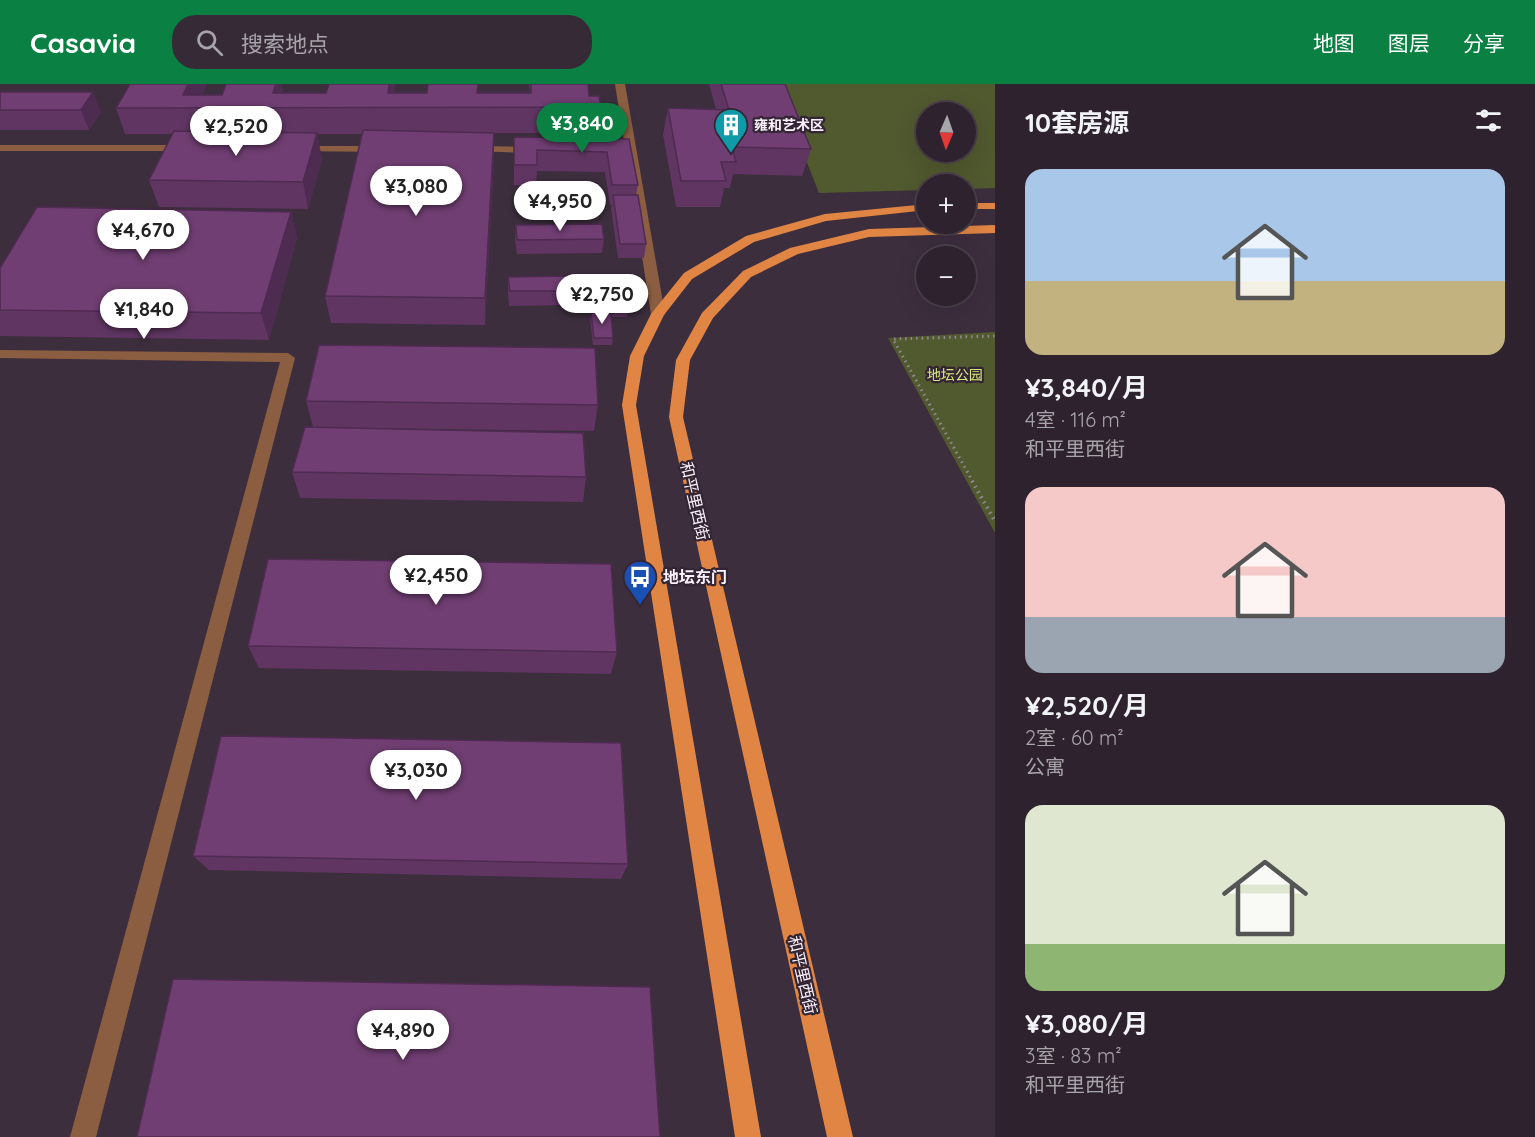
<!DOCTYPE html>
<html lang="zh">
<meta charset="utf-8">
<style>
:root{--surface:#2e222e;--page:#362a36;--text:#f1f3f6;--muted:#a7a4aa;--line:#493f4a;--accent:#0b8043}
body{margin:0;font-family:Quicksand,"Noto Sans SC",sans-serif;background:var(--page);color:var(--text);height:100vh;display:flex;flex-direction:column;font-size:22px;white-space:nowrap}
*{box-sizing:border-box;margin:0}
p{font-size:20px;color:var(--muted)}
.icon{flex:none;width:33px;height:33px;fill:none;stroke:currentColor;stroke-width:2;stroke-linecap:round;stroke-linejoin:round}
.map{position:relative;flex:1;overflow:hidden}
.details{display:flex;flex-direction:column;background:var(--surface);width:540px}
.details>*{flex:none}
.needle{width:39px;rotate:182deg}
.buttons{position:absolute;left:916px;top:18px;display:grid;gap:12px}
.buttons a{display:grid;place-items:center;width:60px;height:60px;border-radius:50%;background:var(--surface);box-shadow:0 6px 24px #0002,0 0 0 2px var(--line);font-size:30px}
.price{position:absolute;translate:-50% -51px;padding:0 14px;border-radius:21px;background:#fff;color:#222;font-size:20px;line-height:39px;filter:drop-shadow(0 2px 3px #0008)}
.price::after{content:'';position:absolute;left:50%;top:36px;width:18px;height:14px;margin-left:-9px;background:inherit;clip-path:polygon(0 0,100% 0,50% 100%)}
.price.selected{background:var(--accent);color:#fff}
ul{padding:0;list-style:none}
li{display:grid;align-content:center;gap:12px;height:318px;padding:0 30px}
li span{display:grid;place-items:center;height:186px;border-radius:18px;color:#555}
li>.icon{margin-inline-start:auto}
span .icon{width:108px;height:108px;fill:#fffc;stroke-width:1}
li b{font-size:26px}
h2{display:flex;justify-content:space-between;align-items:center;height:72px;padding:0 30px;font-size:26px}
header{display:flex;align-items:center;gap:36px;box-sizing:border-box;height:84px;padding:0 30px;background:var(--accent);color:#fff}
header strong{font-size:28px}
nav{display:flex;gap:33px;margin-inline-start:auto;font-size:21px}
.search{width:420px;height:54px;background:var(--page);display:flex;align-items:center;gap:15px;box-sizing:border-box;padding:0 21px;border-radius:24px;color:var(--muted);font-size:22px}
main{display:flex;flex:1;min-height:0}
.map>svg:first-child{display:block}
.green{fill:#51592f;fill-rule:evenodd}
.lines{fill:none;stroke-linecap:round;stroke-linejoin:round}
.path-far1{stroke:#958995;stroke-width:3;stroke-dasharray:1.5 4;stroke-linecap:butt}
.path{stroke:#958995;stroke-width:4;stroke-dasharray:1.5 4.5;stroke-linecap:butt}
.minor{fill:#8b5e41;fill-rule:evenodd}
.major{fill:#e08544;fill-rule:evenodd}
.wall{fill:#603562}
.shaded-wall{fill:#4e2b50}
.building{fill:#703e72;stroke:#4e2b50;stroke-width:1.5}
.labels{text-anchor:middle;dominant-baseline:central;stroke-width:4.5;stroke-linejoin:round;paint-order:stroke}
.far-poi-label{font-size:14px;font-weight:bold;fill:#faf1fa;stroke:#332533;text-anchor:start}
.far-park-label{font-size:14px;fill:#d6e87f;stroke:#332533}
.street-label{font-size:16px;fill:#faf1fa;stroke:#332533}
.poi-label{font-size:16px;font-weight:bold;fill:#faf1fa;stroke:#332533;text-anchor:start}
</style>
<header>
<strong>Casavia</strong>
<div class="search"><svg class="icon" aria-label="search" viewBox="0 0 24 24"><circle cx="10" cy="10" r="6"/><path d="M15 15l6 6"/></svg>搜索地点</div>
<nav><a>地图</a><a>图层</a><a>分享</a></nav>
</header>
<main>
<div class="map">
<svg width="995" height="1053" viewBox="0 0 995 1053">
<rect width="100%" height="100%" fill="#3d2e3d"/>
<path class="green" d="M 776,0 L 995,0 L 995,104 L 966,105 L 966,100 L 927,100 L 927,106 L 819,109 ZM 927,28 L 966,28 L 966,68 L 927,68 Z
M 995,248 L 995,449 L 888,254 Z"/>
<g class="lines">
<path class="path-far1" d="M 973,398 L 893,255 L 995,252"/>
<path class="path" d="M 972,397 L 995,437"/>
<path class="minor" d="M 615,0 L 625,0 L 665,230 L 658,234 L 651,230 Z
M 0,61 L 188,61 L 193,64 L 188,67 L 0,67 Z
M 297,62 L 383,62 L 388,65 L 383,68 L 293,67 L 292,65 Z
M 471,62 L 536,63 L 541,66 L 536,69 L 467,67 L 466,65 Z
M 0,266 L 288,269 L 295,274 L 96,1053 L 70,1053 L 280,278 L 0,274 Z"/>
<path class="major" d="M 966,119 L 995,119 L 995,125 L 966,125 Z
M 927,120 L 927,126 L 826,137 L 754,158 L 692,195 L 664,231 L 644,272 L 636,321 L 761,1053 L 735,1053 L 622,321 L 630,272 L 651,230 L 684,189 L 746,152 L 825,130 Z
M 995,141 L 995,149 L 869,153 L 798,170 L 751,193 L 713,234 L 690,276 L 683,333 L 853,1053 L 827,1053 L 669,333 L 676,276 L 702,229 L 743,187 L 790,164 L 869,145 Z"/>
</g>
<path class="wall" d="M 207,0 L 202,11 L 222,11 L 226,0 L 281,0 L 283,9 L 326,9 L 395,0 L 394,9 L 427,9 L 428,0 L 478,0 L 478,9 L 530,9 L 529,0 L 588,0 L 589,12 L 601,23 L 598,49 L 494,49 L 494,75 L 485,241 L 331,239 L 325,212 L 362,50 L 317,50 L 322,75 L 308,125 L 159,123 L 149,96 L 173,50 L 125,50 L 116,24 Z
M 709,0 L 785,0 L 811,65 L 802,92 L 733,90 L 730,104 L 724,104 L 720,123 L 676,123 L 663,50 L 668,24 L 716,25 Z
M 0,8 L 101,28 L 89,46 L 0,46 Z
M 514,53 L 629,55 L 638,101 L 636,111 L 646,160 L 644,174 L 618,174 L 611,125 L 612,121 L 610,121 L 605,88 L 537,87 L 536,102 L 514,101 Z
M 291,128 L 297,154 L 269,256 L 0,252 L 0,184 Z
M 516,141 L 604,155 L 602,169 L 517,170 L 515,155 Z
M 508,193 L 573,207 L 571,221 L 509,222 L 508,207 Z
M 590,194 L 629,219 L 627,233 L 611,233 L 613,254 L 612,261 L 593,261 L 590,235 L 591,230 L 589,208 Z
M 306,317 L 598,321 L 594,347 L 364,344 L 586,393 L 583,418 L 300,414 L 292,388 L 313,343 Z
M 248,562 L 617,568 L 611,590 L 259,584 Z
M 193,772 L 628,780 L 621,795 L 209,786 Z"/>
<path class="shaded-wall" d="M 188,0 L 207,0 L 196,24 L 183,11 Z
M 276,0 L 281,0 L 284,17 L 273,9 Z
M 389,0 L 395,0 L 392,24 L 388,9 Z
M 93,8 L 101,28 L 89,46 L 81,26 Z
M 317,49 L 322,75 L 308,125 L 303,98 Z
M 494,49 L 494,75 L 485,241 L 485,214 Z
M 291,128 L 297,154 L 269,256 L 261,229 Z"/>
<path class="building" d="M 130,0 L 188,0 L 183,11 L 222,11 L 226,0 L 276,0 L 273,9 L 326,9 L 329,0 L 389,0 L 388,9 L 427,9 L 428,0 L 478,0 L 477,9 L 531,9 L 531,0 L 588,0 L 589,12 L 599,12 L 601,23 L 116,24 Z
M 721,0 L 785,0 L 811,65 L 732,63 L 736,78 L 721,78 L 726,97 L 681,97 L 668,24 L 729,26 Z
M 0,8 L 93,8 L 81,26 L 0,26 Z
M 363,46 L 494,49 L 485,214 L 325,212 Z
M 174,47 L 317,49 L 303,98 L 149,96 Z
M 514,53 L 629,55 L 638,101 L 612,101 L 607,68 L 537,66 L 537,81 L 514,81 Z
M 613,111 L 638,111 L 646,160 L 620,160 Z
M 37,123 L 291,128 L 261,229 L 0,226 L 0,184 Z
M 602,140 L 604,155 L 517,156 L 516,141 Z
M 571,192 L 573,207 L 510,207 L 508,193 Z
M 590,194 L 626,195 L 629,219 L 593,218 Z
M 591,228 L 611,229 L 613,254 L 594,254 Z
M 319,261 L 595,264 L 598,321 L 306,317 Z
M 305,343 L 583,349 L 586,393 L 292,388 Z
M 268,475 L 611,480 L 617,568 L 248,562 Z
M 221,652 L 621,659 L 628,780 L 193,772 Z
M 173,895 L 650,903 L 660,1053 L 137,1053 Z"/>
<defs>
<g id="building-pin" transform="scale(1.725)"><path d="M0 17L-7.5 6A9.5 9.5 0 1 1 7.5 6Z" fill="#0f9aa8" stroke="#332533"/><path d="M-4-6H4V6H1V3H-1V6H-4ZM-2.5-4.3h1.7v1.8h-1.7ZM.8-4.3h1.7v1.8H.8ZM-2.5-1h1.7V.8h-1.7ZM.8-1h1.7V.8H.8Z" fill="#fff"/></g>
<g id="bus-pin" transform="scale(1.725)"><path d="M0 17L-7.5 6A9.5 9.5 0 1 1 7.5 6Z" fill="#1a4fb4" stroke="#332533"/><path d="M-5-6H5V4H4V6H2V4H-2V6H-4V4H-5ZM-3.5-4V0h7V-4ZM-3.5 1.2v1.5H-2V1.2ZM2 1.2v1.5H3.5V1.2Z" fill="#fff"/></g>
</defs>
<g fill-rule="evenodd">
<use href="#building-pin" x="731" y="41"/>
<use href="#bus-pin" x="640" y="493"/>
</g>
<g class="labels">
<g class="far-poi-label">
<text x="754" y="41">雍和艺术区</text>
</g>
<g class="far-park-label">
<text x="955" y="291">地坛公园</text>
</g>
<g class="street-label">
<text transform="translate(695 417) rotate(77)">和平里西街</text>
<text transform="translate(803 891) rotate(77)">和平里西街</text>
</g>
<g class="poi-label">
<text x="663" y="493">地坛东门</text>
</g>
</g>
</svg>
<div class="buttons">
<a><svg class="needle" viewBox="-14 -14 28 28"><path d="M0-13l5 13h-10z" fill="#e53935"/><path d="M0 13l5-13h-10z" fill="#a7a4aa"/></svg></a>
<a>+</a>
<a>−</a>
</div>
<b class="price selected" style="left:582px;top:70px">¥3,840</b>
<b class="price" style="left:236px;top:73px">¥2,520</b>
<b class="price" style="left:416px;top:133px">¥3,080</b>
<b class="price" style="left:560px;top:148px">¥4,950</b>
<b class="price" style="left:143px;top:177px">¥4,670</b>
<b class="price" style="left:602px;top:241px">¥2,750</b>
<b class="price" style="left:144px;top:256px">¥1,840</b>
<b class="price" style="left:436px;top:522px">¥2,450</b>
<b class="price" style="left:416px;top:717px">¥3,030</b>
<b class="price" style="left:403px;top:977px">¥4,890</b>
</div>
<section class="details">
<h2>10套房源<svg class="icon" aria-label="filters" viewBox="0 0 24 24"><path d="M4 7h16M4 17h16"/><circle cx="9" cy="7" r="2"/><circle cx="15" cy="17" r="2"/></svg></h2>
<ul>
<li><span style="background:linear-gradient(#a9c7e8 60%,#c2b280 0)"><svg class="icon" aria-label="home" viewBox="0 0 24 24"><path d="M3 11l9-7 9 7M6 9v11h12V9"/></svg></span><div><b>¥3,840/月</b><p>4室 · 116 m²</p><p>和平里西街</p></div></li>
<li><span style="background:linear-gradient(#f6c9c9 70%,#9aa5b1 0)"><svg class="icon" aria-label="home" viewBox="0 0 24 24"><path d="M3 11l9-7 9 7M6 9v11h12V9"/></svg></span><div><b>¥2,520/月</b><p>2室 · 60 m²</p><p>公寓</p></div></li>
<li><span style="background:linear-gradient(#dfe7d0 75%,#8fb573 0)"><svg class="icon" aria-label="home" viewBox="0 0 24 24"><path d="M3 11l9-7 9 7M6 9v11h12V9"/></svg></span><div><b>¥3,080/月</b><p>3室 · 83 m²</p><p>和平里西街</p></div></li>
</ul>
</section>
</main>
